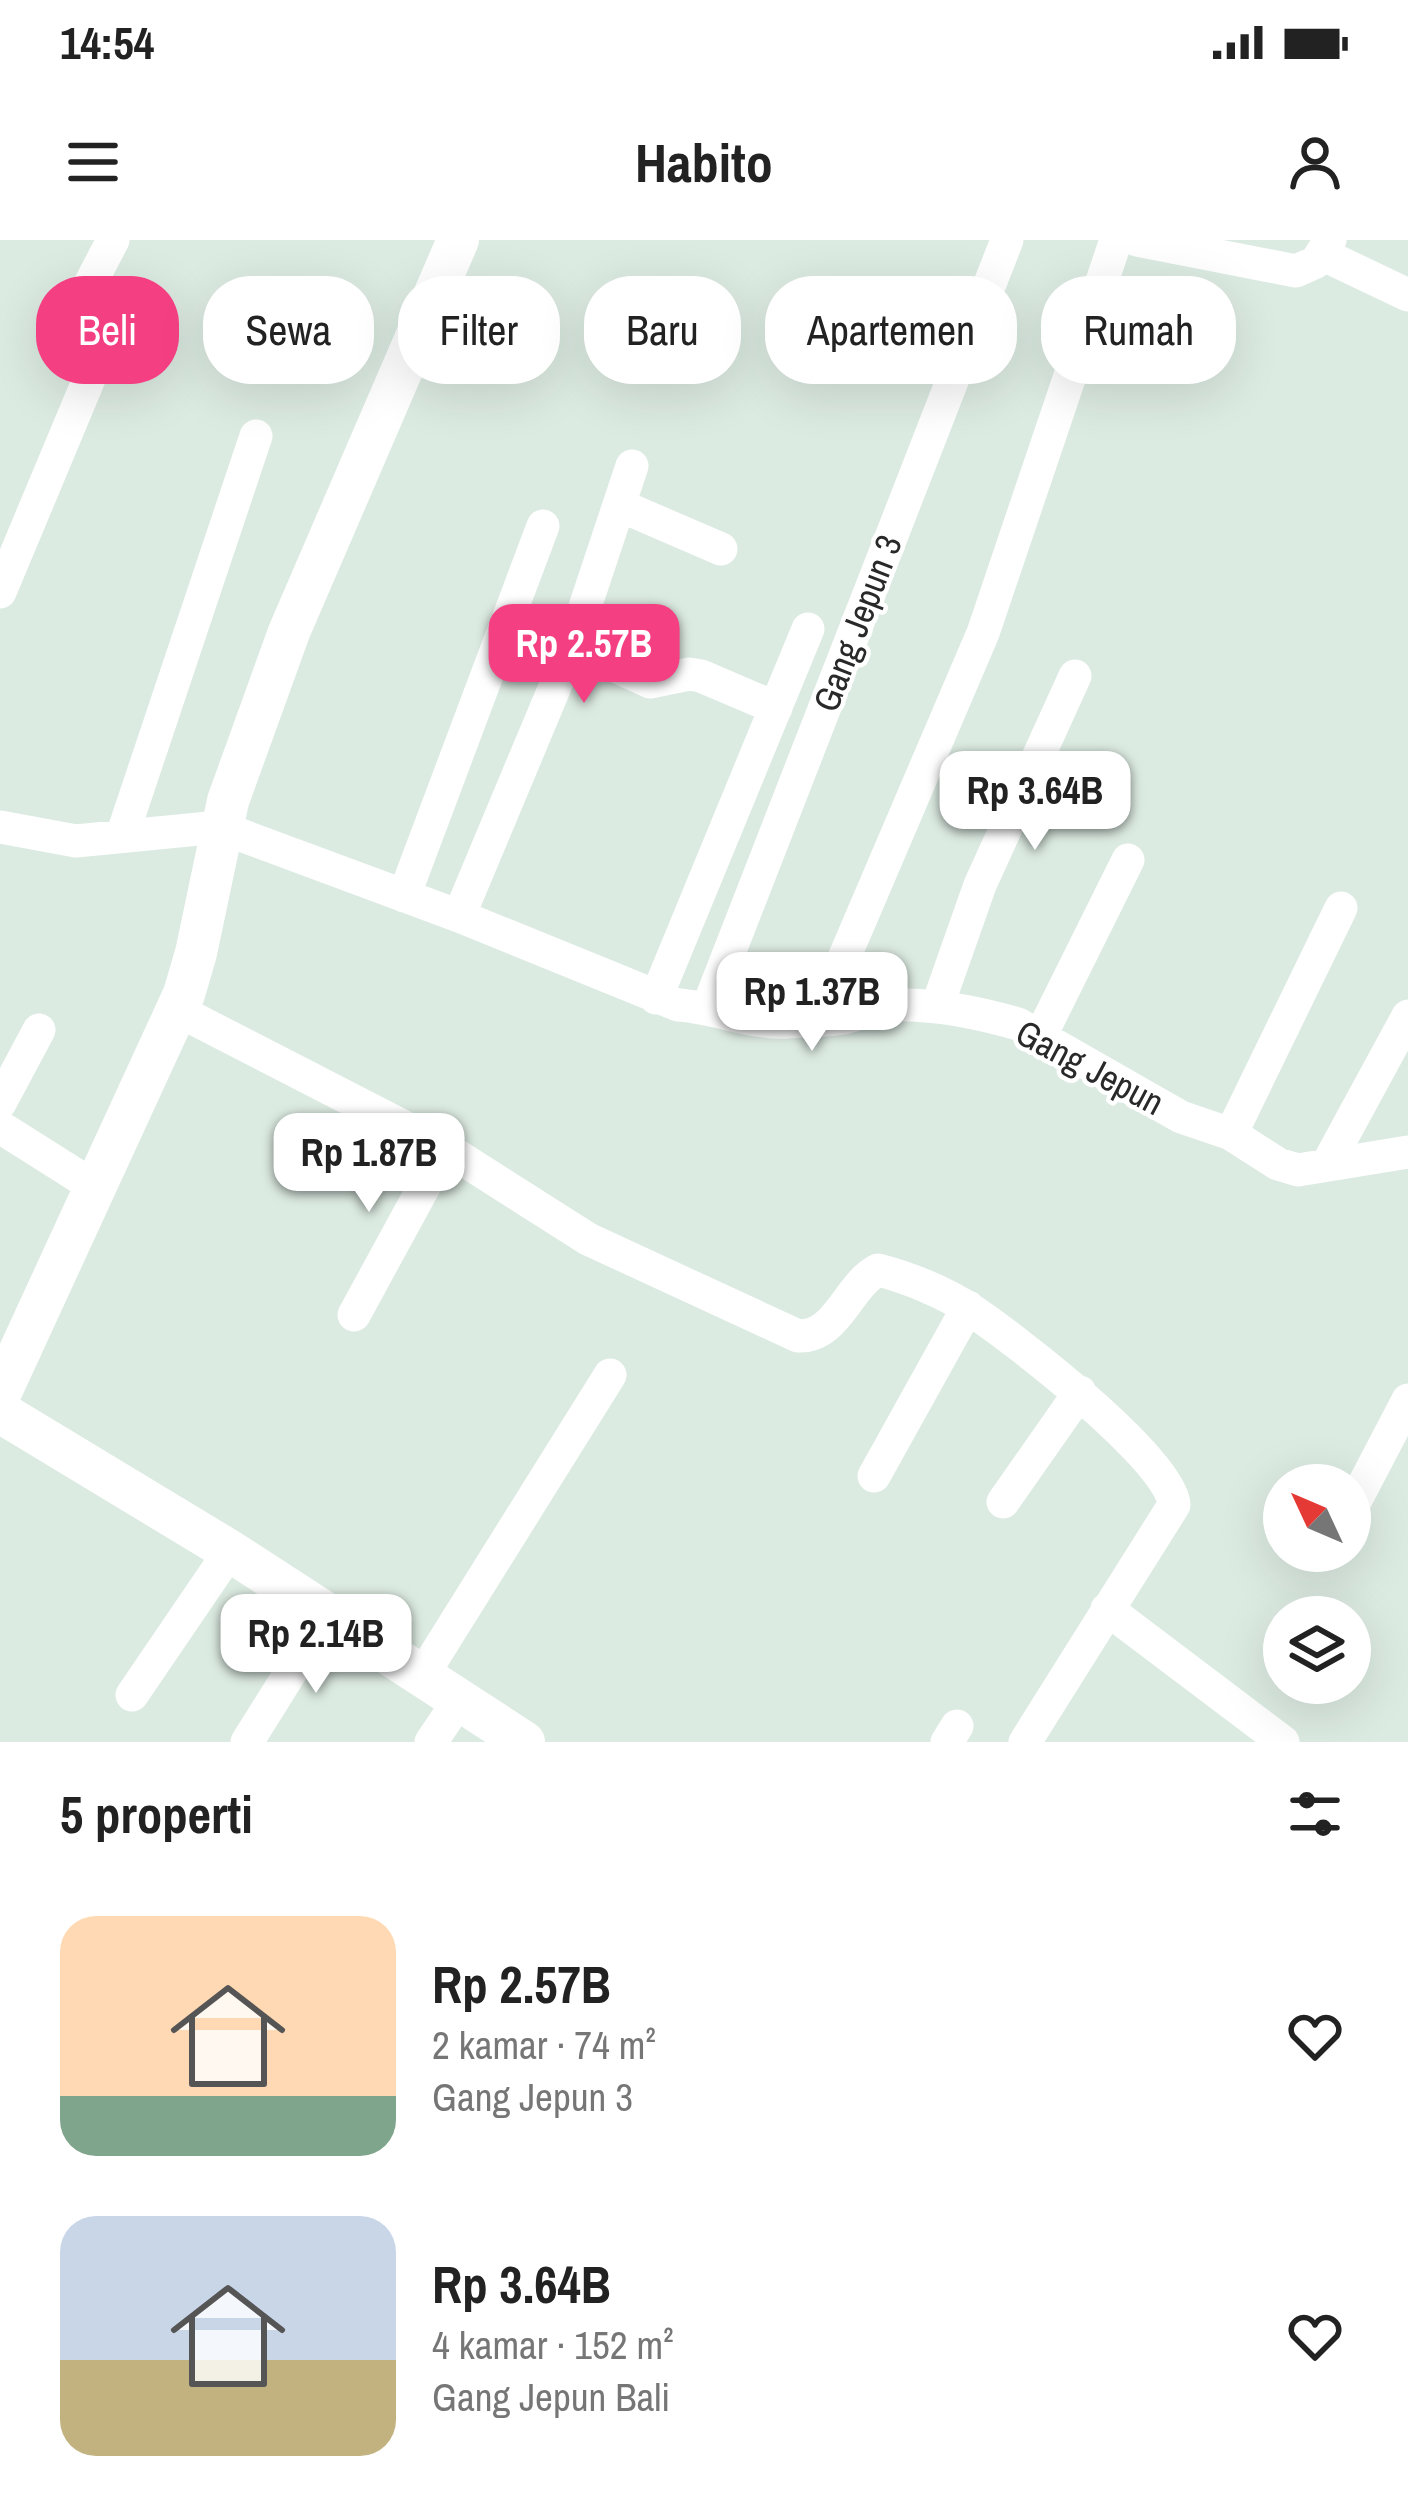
<!DOCTYPE html>
<html lang="id">
<meta charset="utf-8">
<style>
:root{--surface:#fff;--page:#f2f2f2;--text:#222;--muted:#767676;--accent:#f44083}
body{margin:0;font-family:"Archivo Narrow",sans-serif;background:var(--page);color:var(--text);height:100vh;display:flex;flex-direction:column;font-size:45px;white-space:nowrap}
*{box-sizing:border-box;margin:0}
p{font-size:39px;color:var(--muted)}
.icon{flex:none;width:66px;height:66px;fill:none;stroke:currentColor;stroke-width:2;stroke-linecap:round;stroke-linejoin:round}
.map{position:relative;height:1502px;overflow:hidden}
.panel{display:flex;flex-direction:column;background:var(--surface);flex:1}
.panel>*{flex:none}
.guide{position:absolute;left:36px;top:36px;width:1338px;height:108px;display:flex;gap:24px}
.needle{width:78px;rotate:314deg}
.tools{position:absolute;left:1263px;top:1224px;display:grid;gap:24px}
.tools a{display:grid;place-items:center;width:108px;height:108px;border-radius:50%;background:var(--surface);box-shadow:0 12px 48px #0002;font-size:60px}
.price{position:absolute;translate:-50% -102px;padding:0 27px;border-radius:24px;background:#fff;color:#222;font-size:39px;line-height:78px;filter:drop-shadow(0 3px 6px #0008)}
.price::after{content:'';position:absolute;left:50%;top:72px;width:36px;height:27px;margin-left:-18px;background:inherit;clip-path:polygon(0 0,100% 0,50% 100%)}
.price.selected{background:var(--accent);color:#fff}
ul{padding:0;list-style:none}
li{display:flex;align-items:center;gap:36px;height:300px;padding:0 60px}
li span{display:grid;place-items:center;flex:none;width:336px;height:240px;border-radius:36px;color:#555}
li>.icon{margin-inline-start:auto}
span .icon{width:144px;height:144px;fill:#fffc;stroke-width:1}
li b{font-size:51px}
h2{display:flex;justify-content:space-between;align-items:center;height:144px;padding:0 60px;font-size:51px}
.tag{padding:0 42px;border-radius:48px;background:var(--surface);box-shadow:0 12px 48px #0002;font-size:42px;line-height:108px}
.tag.selected{background:var(--accent);color:#fff}
.status{display:flex;justify-content:space-between;align-items:center;height:84px;padding:0 60px;background:var(--surface);direction:ltr}
.status svg{height:33px;fill:currentColor}
header{display:flex;justify-content:space-between;align-items:center;height:156px;padding:0 60px;background:var(--surface);font-size:54px;font-weight:800}
.map>svg:first-child{display:block}
.lines{fill:none;stroke-linecap:round;stroke-linejoin:round}
.minor{stroke:#fff;stroke-width:33}
.tertiary{stroke:#fff;stroke-width:42}
.labels{text-anchor:middle;dominant-baseline:central;stroke-width:9;stroke-linejoin:round;paint-order:stroke}
.street-label{font-size:36px;fill:#292929;stroke:#fff}
</style>
<div class="status"><b>14:54</b><svg viewBox="0 0 49 12"><path d="M0 12V9h3v3zM5 12V6h3v6zM10 12V3h3v9zM15 12V0h3v12zM26 1h20v11H26zM47 4h2v5h-2z"/></svg></div>
<header><svg class="icon" aria-label="menu" viewBox="0 0 24 24"><path d="M4 6h16M4 12h16M4 18h16"/></svg>Habito<svg class="icon" aria-label="person" viewBox="0 0 24 24"><circle cx="12" cy="8" r="4"/><path d="M4 21q1-7 8-7t8 7"/></svg></header>
<div class="map">
<svg width="1408" height="1502" viewBox="0 0 1408 1502">
<rect width="100%" height="100%" fill="#dcebe2"/>
<g class="lines">
<path class="minor" d="M 1137,0 L 1296,31 L 1316,22 L 1330,0
M 1324,15 L 1408,55
M 619,265 L 721,309
M 0,352 L 89,139 L 65,92 L 113,0
M 572,406 L 650,442 L 689,434 L 701,436 L 776,468
M 0,587 L 76,601 L 219,587 L 459,676 L 678,765 C 715,767 749,784 788,782 C 805,781 827,781 844,778 C 861,774 880,766 898,765 C 938,764 980,773 1018,784 L 1181,877 L 1231,894 L 1278,924 L 1298,930 L 1408,912
M 122,596 L 256,196
M 404,656 L 543,286
M 459,676 L 572,406 L 632,226
M 656,758 L 808,389
M 708,767 L 1007,0
M 937,767 L 980,645 L 1075,436
M 177,770 L 445,908 L 588,999 L 798,1096 C 837,1098 848,1045 878,1030 C 907,1037 946,1053 971,1070 C 1011,1096 1173,1221 1174,1265 L 1025,1502
M 818,779 L 983,393 L 1116,0
M 1040,797 L 1128,620
M 0,863 L 39,790
M 0,887 L 95,947
M 1231,894 L 1341,668
M 1327,925 L 1408,776
M 354,1075 L 445,908
M 874,1236 L 968,1067
M 1003,1262 L 1080,1152
M 1350,1271 L 1408,1160
M 1107,1369 L 1283,1502
M 422,1436 L 610,1135
M 132,1455 L 230,1311
M 247,1502 L 327,1374
M 431,1502 L 460,1459
M 947,1502 L 957,1486"/>
<path class="tertiary" d="M 0,1154 L 184,754 L 196,713 L 228,561 L 289,392 L 458,0
M 0,1172 L 230,1311 L 524,1502"/>
</g>
<g class="labels">
<g class="street-label">
<text transform="translate(857 383) rotate(-69)">Gang Jepun 3</text>
<text transform="translate(1090 827) rotate(28)">Gang Jepun</text>
</g>
</g>
</svg>
<div class="tools">
<a><svg class="needle" viewBox="-14 -14 28 28"><path d="M0-13l5 13h-10z" fill="#e53935"/><path d="M0 13l5-13h-10z" fill="#767676"/></svg></a>
<a><svg class="icon" aria-label="layers" viewBox="0 0 24 24"><path d="M12 4l9 5-9 5-9-5zM3 14l9 5 9-5"/></svg></a>
</div>
<b class="price selected" style="left:584px;top:466px">Rp 2.57B</b>
<b class="price" style="left:1035px;top:613px">Rp 3.64B</b>
<b class="price" style="left:812px;top:814px">Rp 1.37B</b>
<b class="price" style="left:369px;top:975px">Rp 1.87B</b>
<b class="price" style="left:316px;top:1456px">Rp 2.14B</b>
<div class="guide">
<a class="tag selected">Beli</a>
<a class="tag">Sewa</a>
<a class="tag">Filter</a>
<a class="tag">Baru</a>
<a class="tag">Apartemen</a>
<a class="tag">Rumah</a>
</div>
</div>
<section class="panel">
<h2>5 properti<svg class="icon" aria-label="filters" viewBox="0 0 24 24"><path d="M4 7h16M4 17h16"/><circle cx="9" cy="7" r="2"/><circle cx="15" cy="17" r="2"/></svg></h2>
<ul>
<li><span style="background:linear-gradient(#ffd9b3 75%,#7fa58c 0)"><svg class="icon" aria-label="home" viewBox="0 0 24 24"><path d="M3 11l9-7 9 7M6 9v11h12V9"/></svg></span><div><b>Rp 2.57B</b><p>2 kamar · 74 m²</p><p>Gang Jepun 3</p></div><svg class="icon" aria-label="heart" viewBox="0 0 24 24"><path d="M12 20l-8-8c-3-5 5-10 8-4 3-6 11-1 8 4z"/></svg></li>
<li><span style="background:linear-gradient(#c9d6e8 60%,#c2b280 0)"><svg class="icon" aria-label="home" viewBox="0 0 24 24"><path d="M3 11l9-7 9 7M6 9v11h12V9"/></svg></span><div><b>Rp 3.64B</b><p>4 kamar · 152 m²</p><p>Gang Jepun Bali</p></div><svg class="icon" aria-label="heart" viewBox="0 0 24 24"><path d="M12 20l-8-8c-3-5 5-10 8-4 3-6 11-1 8 4z"/></svg></li>
</ul>
</section>
